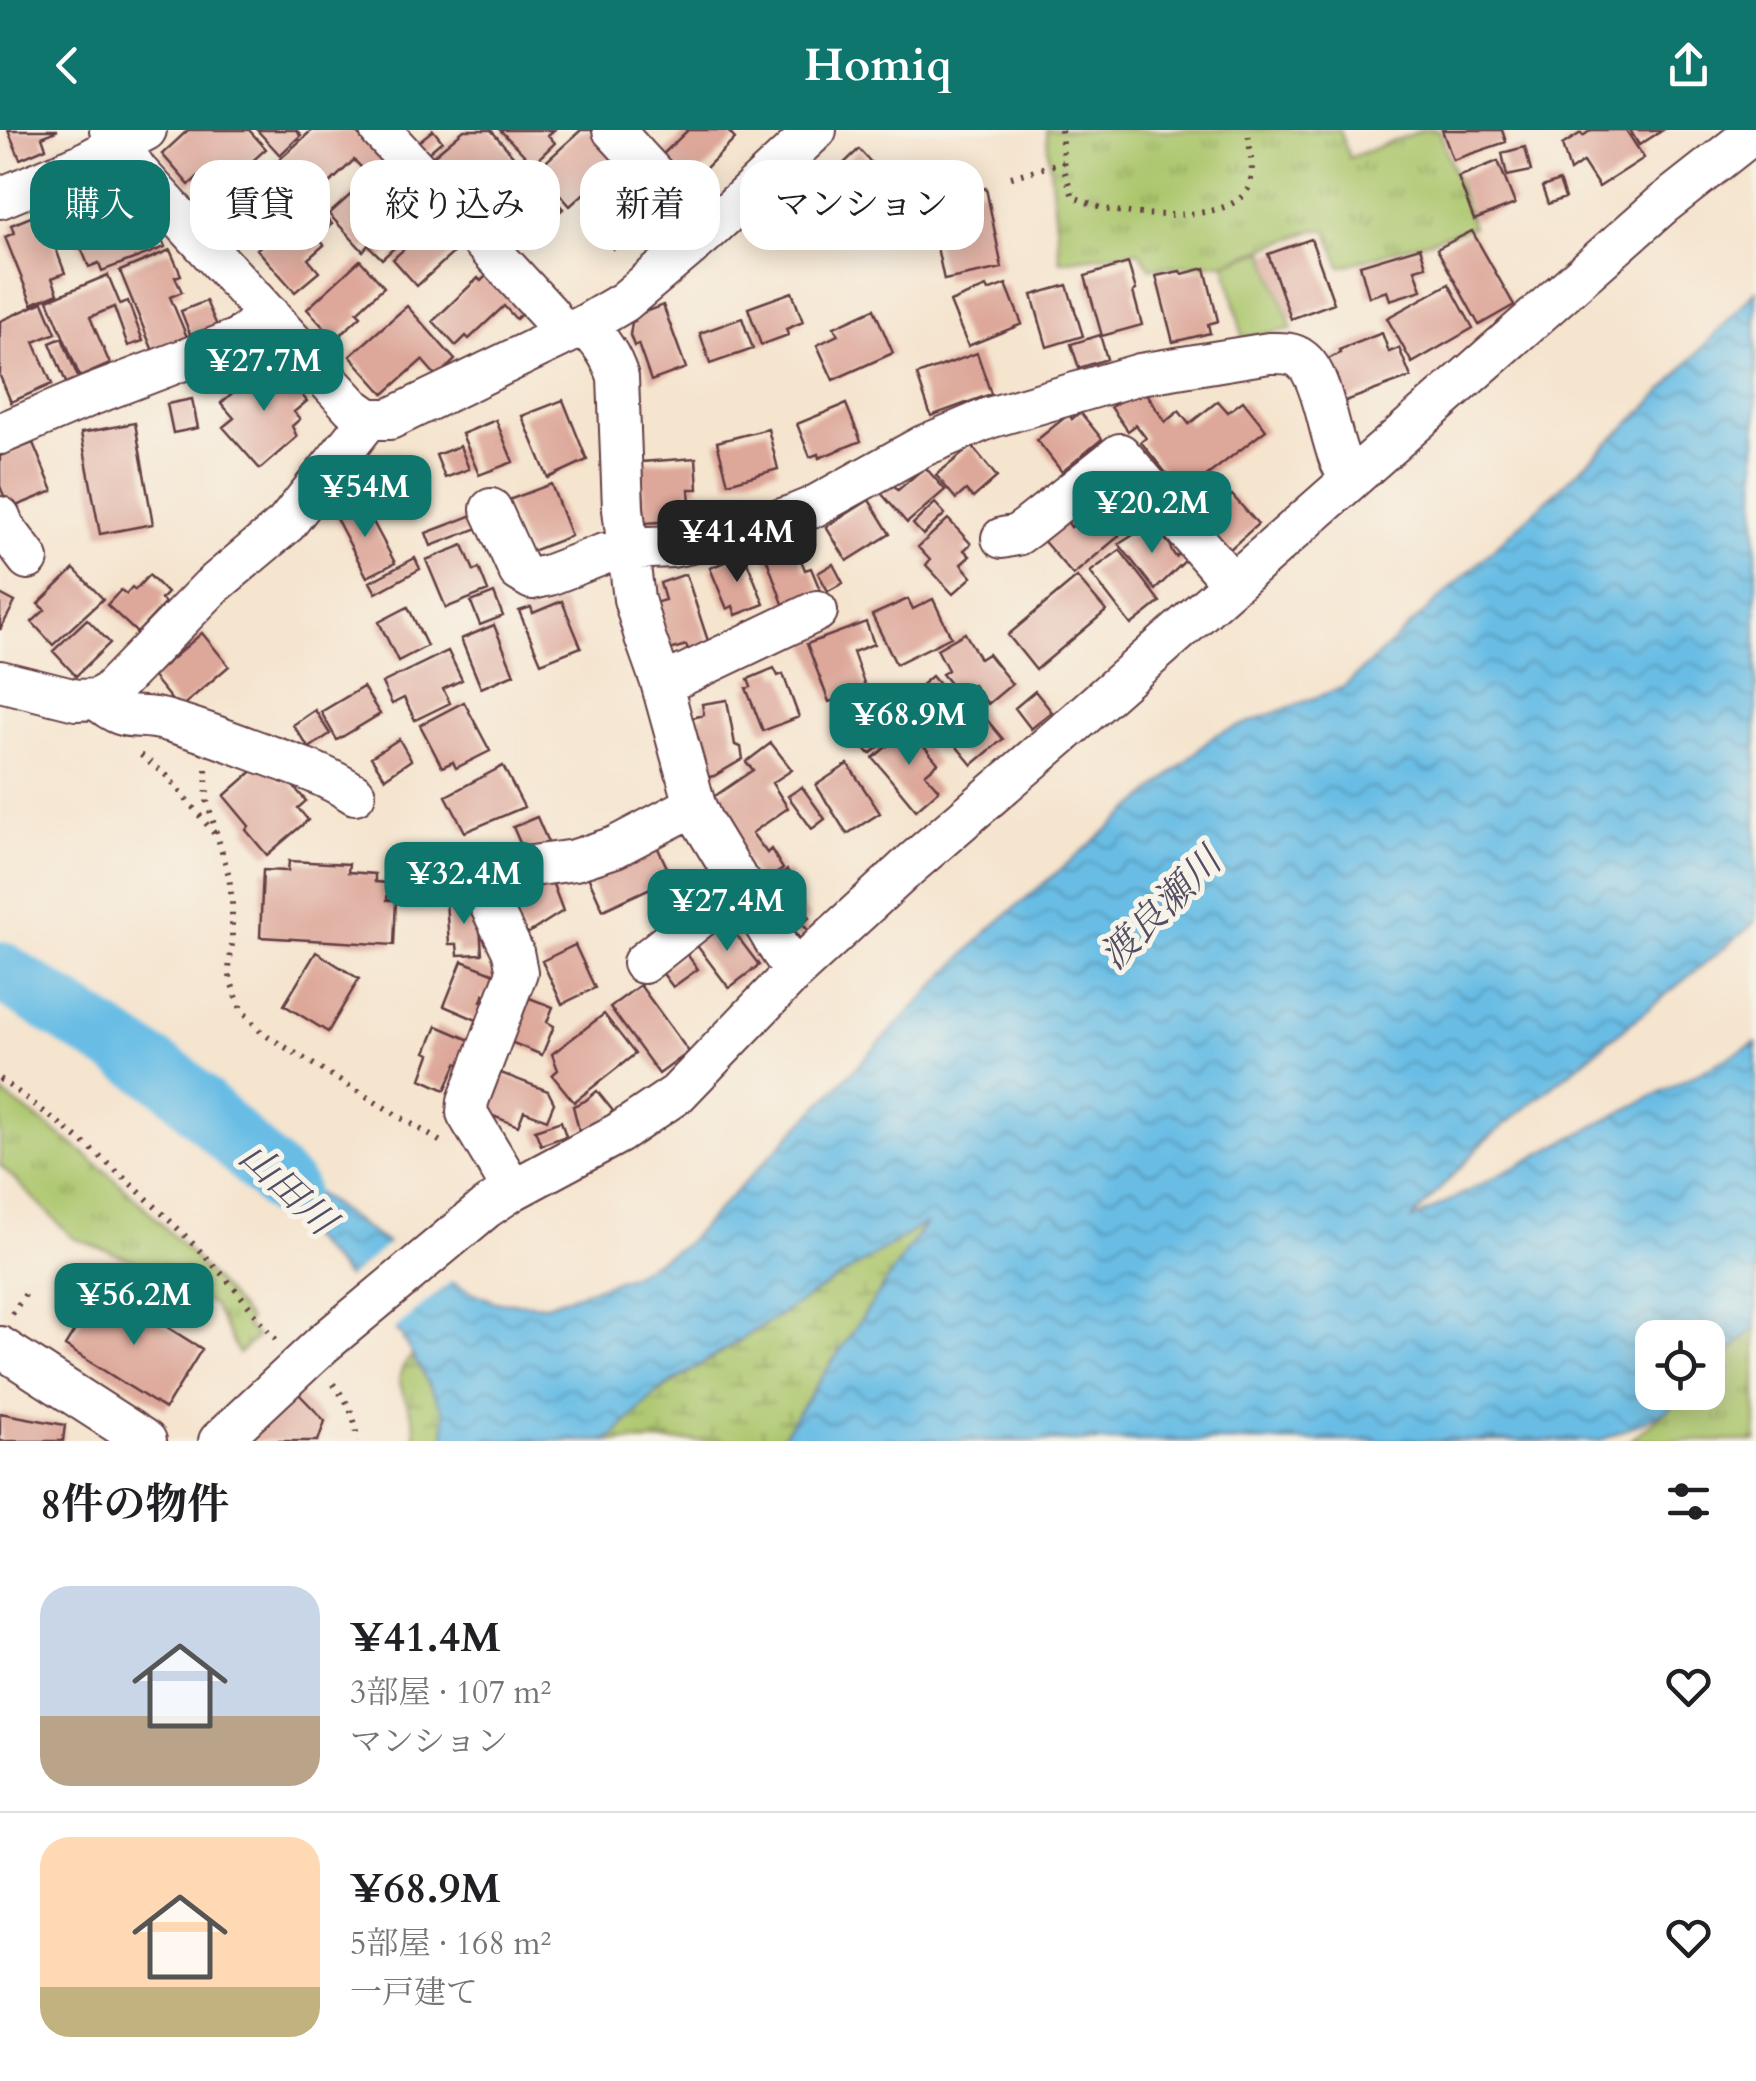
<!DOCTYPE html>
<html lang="ja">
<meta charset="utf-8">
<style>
:root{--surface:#fff;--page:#f6f6f6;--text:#202124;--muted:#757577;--line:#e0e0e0;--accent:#0f766e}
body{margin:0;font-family:Cardo,"Noto Serif JP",serif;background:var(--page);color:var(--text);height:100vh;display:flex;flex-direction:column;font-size:38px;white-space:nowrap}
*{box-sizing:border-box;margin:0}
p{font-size:32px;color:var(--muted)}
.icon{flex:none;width:55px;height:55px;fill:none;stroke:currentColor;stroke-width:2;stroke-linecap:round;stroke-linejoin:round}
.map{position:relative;height:1311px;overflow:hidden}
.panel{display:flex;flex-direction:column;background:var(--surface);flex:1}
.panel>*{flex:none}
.hud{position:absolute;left:30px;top:30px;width:1000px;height:90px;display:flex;gap:20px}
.fabs{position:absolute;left:1635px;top:1190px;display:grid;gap:20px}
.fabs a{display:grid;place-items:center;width:90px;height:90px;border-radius:20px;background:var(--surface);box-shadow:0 5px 25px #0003;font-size:50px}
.price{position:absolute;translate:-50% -85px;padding:0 22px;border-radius:20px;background:var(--accent);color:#fff;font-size:32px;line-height:65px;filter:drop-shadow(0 2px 5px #0008)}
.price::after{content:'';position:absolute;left:50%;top:60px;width:30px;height:22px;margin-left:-15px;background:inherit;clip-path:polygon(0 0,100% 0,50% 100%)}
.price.current{background:#222;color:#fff}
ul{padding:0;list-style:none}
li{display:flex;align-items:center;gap:30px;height:250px;padding:0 40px}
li+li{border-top:2px solid var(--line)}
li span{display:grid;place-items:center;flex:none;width:280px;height:200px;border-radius:30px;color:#555}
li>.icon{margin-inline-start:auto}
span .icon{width:120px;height:120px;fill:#fffc;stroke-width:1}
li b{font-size:42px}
h2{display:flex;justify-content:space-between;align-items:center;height:120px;padding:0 40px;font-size:42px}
.tag{padding:0 35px;border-radius:30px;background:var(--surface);box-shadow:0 5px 25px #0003;font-size:35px;line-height:90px}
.tag.current{background:var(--accent);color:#fff}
header{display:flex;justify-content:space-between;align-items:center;height:130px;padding:0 40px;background:var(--accent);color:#fff;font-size:45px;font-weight:700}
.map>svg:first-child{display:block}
.built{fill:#f5d3c2}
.grass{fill:url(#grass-tufts);stroke:#7a724c;stroke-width:2.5}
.wetland{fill:url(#wetland-marsh);stroke:#7a724c;stroke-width:2.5}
.park{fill:#abc66c;stroke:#7a724c;stroke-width:2.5}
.water{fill:url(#water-waves);stroke:#5a6e88;stroke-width:2.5}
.pier{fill:#f5e4ce}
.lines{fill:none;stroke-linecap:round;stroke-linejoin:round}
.river{stroke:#69bde5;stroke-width:60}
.building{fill:#dda79a}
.minor-casing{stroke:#643d43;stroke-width:44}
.path{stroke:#643d43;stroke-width:6;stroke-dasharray:2.5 8;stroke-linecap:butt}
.minor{stroke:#fff;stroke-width:40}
.labels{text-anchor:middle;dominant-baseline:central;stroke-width:10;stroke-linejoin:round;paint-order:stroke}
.water-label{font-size:38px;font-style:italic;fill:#534e63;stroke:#f7f3e8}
</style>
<header><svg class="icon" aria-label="back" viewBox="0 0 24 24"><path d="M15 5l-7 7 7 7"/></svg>Homiq<svg class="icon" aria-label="share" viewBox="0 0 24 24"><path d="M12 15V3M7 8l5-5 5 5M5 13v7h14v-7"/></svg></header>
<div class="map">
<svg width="1756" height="1311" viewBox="0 0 1756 1311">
<defs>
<pattern id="grass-tufts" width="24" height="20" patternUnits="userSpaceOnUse" patternTransform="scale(2.5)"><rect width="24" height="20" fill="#abc66c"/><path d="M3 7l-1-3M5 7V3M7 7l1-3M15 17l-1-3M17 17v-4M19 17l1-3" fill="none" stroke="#8da059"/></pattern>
<pattern id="wetland-marsh" width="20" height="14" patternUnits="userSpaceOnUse" patternTransform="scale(2.5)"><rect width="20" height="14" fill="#abc66c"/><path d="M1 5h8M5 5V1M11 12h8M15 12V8" fill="none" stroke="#8da059"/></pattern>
<pattern id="water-waves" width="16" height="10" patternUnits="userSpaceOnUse" patternTransform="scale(2.5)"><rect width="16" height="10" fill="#69bde5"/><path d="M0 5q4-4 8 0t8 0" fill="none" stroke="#5899ba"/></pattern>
</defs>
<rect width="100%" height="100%" fill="#f7f3e8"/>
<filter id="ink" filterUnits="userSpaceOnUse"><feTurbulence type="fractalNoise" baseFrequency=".01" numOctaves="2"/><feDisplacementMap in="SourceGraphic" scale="20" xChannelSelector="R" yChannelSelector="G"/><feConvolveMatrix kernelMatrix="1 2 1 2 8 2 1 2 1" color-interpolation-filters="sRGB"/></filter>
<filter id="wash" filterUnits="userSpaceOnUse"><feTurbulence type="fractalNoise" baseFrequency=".0048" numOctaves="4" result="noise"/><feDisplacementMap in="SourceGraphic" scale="40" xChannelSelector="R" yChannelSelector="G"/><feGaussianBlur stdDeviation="2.25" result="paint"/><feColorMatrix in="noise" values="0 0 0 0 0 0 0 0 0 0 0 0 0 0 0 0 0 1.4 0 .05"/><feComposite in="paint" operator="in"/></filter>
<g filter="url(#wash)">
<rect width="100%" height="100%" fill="#f5e4ce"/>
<path class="built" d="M 1451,148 L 1484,208 L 1426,260 L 1385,186 Z"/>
<path class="grass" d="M 1046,0 L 1340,0 L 1349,28 L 1422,0 L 1439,0 L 1473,97 L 1341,137 L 1327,100 L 1315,100 L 1225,133 L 1151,138 L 1138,121 L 1060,131 Z
M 0,962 C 27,982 55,1000 81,1021 C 143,1071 198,1129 249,1190 L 245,1194 L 257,1207 L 239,1224 L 213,1175 L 130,1129 L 73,1108 L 0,1035 Z
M 1756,1197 L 1756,1311 L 1630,1311 L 1687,1263 L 1708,1262 L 1708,1243 Z"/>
<path class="wetland" d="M 928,1091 L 779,1311 L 608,1311 L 657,1263 Z
M 413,1225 L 444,1282 L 445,1311 L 414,1311 C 422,1275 379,1254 413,1225 Z"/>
<path class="park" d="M 1265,121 L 1292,199 L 1243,208 L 1225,133 Z"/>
<path class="water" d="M 1756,161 L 1756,792 L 1487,1009 L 1410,1091 L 1756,913 L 1756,1197 L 1708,1243 L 1708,1208 L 1652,1208 L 1652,1262 L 1687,1263 L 1667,1281 L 1600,1311 L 779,1311 L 926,1093 L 657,1262 L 608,1311 L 445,1311 L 444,1282 L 401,1205 L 222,1015 L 237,999 L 308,1057 L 376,1106 L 460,1157 L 495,1172 L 546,1175 L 627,1147 L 683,1116 L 991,798 L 1144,669 L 1215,605 L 1344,557 L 1646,278 Z"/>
<path class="pier" d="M 393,1110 L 455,1148 L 391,1202 L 344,1151 Z"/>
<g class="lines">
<path class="river" d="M 0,841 L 174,951 L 287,1060"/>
</g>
<g id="blocks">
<path class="building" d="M 8,0 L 58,0 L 42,7 L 46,18 L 20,29 Z
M 188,0 L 249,0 L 266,19 L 221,59 L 204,41 L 189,55 L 162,24 Z
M 257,0 L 296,0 L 301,5 L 280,25 Z
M 312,0 L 354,0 L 369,17 L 388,26 L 368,44 L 354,30 L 329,54 L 317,41 L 303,54 L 280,29 Z
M 433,0 L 442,11 L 422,28 L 412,17 Z
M 464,0 L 491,0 L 521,35 L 500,53 L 489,39 L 457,67 L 426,32 Z
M 500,0 L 554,0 L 548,5 L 555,13 L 533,34 Z
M 581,0 L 596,0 L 622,29 L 570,76 L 538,39 Z
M 688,0 L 727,0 L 735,9 L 699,45 L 709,55 L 693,71 L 660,27 Z
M 1442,0 L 1502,0 L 1506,12 L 1453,30 Z
M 1591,0 L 1626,0 L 1644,28 L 1599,57 L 1583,32 L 1570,41 L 1562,15 L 1581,3 L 1583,6 Z
M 1630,0 L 1663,0 L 1639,15 Z
M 1525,17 L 1531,41 L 1507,46 L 1502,23 Z
M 859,19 L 892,56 L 854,91 L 821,55 Z
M 275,31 L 299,57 L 245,105 L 222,79 Z
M 1498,31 L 1515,74 L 1474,90 L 1458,47 Z
M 386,33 L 438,78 L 382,129 L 368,115 L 363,121 L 329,84 Z
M 527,39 L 563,79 L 547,93 L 541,87 L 527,101 L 497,68 Z
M 91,50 L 105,83 L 118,77 L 124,93 L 131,90 L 141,114 L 161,107 L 165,117 L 102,141 L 99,133 L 89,137 L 58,64 Z
M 1559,51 L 1565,68 L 1548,74 L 1542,57 Z
M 482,53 L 493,65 L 473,84 L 462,72 Z
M 630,56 L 656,87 L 627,112 L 624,109 L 614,119 L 590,91 Z
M 986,58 L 1002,138 L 944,150 L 927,70 Z
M 312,71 L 332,94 L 317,106 L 324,115 L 308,129 L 319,142 L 295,162 L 257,119 Z
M 51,79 L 62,107 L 53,111 L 65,143 L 52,148 L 58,163 L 32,174 L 5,107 L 14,103 L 11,95 Z
M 437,89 L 461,116 L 417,156 L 393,129 Z
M 1472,101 L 1514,175 L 1479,195 L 1437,119 Z
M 1311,109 L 1334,173 L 1291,189 L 1268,124 Z
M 1420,117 L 1426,136 L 1415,139 L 1422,160 L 1390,170 L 1387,161 L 1369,167 L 1360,135 Z
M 170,120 L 181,145 L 175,147 L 182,162 L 170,167 L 187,207 L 153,221 L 120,141 Z
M 360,130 L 384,157 L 357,182 L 361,186 L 335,210 L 307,179 Z
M 1128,133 L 1136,160 L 1133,162 L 1142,195 L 1102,206 L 1085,146 Z
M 1205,138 L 1218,191 L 1208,194 L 1210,203 L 1173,212 L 1156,146 L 1180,141 L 1182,144 Z
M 491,141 L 527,179 L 516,189 L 504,176 L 469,209 L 466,206 L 456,216 L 433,191 L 478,148 L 481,151 Z
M 108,145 L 120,174 L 128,171 L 143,211 L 128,216 L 114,177 L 90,187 L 110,234 L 80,247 L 48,170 Z
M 1006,154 L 1022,194 L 968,216 L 950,172 L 986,157 L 988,161 Z
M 1449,154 L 1473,198 L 1412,233 L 1387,188 Z
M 1067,155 L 1083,206 L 1047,217 L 1032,165 Z
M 792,162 L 803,192 L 786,199 L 788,205 L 761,215 L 748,178 Z
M 206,171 L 218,198 L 192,209 L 181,181 Z
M 43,172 L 56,203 L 34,212 L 52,254 L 11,272 L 0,246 L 0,191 Z
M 663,175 L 686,238 L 651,251 L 638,214 L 634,216 L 630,205 L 632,192 L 635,191 L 634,186 Z
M 407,176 L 455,230 L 437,247 L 422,230 L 384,264 L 350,226 Z
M 874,179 L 893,223 L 833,250 L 817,215 L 838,205 L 834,197 Z
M 742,188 L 753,219 L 710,234 L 700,203 Z
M 1382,203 L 1389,222 L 1399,218 L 1411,247 L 1343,272 L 1326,230 L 1340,223 L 1339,220 Z
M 1100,205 L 1107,229 L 1079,238 L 1071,214 Z
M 62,208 L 79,250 L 67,255 L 50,213 Z
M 977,223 L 991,264 L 931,286 L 917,245 Z
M 270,229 L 307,271 L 294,282 L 300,289 L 292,296 L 297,307 L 260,339 L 223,297 L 234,288 L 221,273 Z
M 1146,263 L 1165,292 L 1179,281 L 1189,294 L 1218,271 L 1228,282 L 1243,271 L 1266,300 L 1183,364 L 1141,312 L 1146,308 L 1136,295 L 1128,301 L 1111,277 L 1120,271 Z
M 192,269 L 198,298 L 173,303 L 167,274 Z
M 563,270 L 587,330 L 548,348 L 522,286 Z
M 846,274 L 861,311 L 819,328 L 818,324 L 810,327 L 797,294 Z
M 1080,282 L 1102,309 L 1062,342 L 1037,310 L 1069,284 L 1072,289 Z
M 496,290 L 513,332 L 479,345 L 462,304 Z
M 135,293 L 153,394 L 100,404 L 81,303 Z
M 768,299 L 778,339 L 728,353 L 717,312 Z
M 33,313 L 53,361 L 9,379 L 0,356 L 0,326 Z
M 460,316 L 469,339 L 445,348 L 436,325 Z
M 972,316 L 997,347 L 973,368 L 966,360 L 956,369 L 936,345 Z
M 696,328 L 698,359 L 689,359 L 691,390 L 645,393 L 641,332 Z
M 925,337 L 945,360 L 907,393 L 881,363 L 892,353 L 898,360 Z
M 551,354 L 571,406 L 527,423 L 506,371 Z
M 1113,354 L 1123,366 L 1105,381 L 1095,369 Z
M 1232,365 L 1258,394 L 1228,421 L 1202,390 Z
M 869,370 L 890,404 L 847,431 L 826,397 Z
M 363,373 L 395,433 L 367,447 L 336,388 Z
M 935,373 L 945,384 L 923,405 L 913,394 Z
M 473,385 L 478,398 L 431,416 L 426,403 Z
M 1065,388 L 1071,397 L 1087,388 L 1096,398 L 1106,390 L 1119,406 L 1073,445 L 1041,408 Z
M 948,389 L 971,414 L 964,420 L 970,426 L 961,434 L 972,447 L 953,464 L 926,435 L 930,430 L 918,417 Z
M 1149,395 L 1157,406 L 1165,409 L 1171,416 L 1171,420 L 1176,427 L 1180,423 L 1186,430 L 1155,460 L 1119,414 Z
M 792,408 L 805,440 L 811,438 L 820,460 L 783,474 L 763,419 Z
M 463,415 L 474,441 L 479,438 L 488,461 L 446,478 L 426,430 Z
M 1120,420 L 1160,472 L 1131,495 L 1090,442 Z
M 744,424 L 764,474 L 736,485 L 733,476 L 727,479 L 710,438 Z
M 415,428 L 420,439 L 376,463 L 370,452 Z
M 833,434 L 843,453 L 828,461 L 818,443 Z
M 74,439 L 103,469 L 53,515 L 32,492 L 45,480 L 38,474 Z
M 686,444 L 709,514 L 689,521 L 686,515 L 670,520 L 654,473 L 665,470 L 660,453 Z
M 149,445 L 167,463 L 161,469 L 165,473 L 137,503 L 107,475 L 121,460 L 126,464 L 132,457 L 135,460 Z
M 1077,447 L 1106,481 L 1036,540 L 1008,505 Z
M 494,463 L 503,486 L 480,495 L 471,472 Z
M 0,464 L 15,472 L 0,500 Z
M 908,469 L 913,479 L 933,469 L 951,507 L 896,534 L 872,485 Z
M 562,471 L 581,517 L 541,533 L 519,481 L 531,477 L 533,483 Z
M 408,477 L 427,516 L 398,531 L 379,492 Z
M 87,489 L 110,513 L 76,546 L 53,521 Z
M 866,492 L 874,514 L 853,522 L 866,559 L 829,572 L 807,514 Z
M 494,495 L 514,544 L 481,558 L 461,509 Z
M 202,503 L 229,536 L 179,579 L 152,546 Z
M 965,503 L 980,529 L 988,524 L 1012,554 L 988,574 L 973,555 L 960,565 L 942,544 L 948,540 L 937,519 Z
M 448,521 L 462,550 L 443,559 L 450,573 L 415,590 L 404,568 L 392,574 L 382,553 Z
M 774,538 L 778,546 L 783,544 L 799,587 L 763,601 L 746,558 L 751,557 L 748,549 Z
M 932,546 L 956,575 L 967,566 L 1003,609 L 972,635 L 912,563 Z
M 363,557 L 380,584 L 337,610 L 321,582 Z
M 1035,561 L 1052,582 L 1031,599 L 1015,578 Z
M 727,570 L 735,615 L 741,617 L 743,629 L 714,646 L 704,648 L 692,588 L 704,585 L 702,574 Z
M 464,572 L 490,621 L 456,638 L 453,632 L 442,637 L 420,595 Z
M 315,580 L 330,604 L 309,618 L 293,595 Z
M 875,591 L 889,609 L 870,624 L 855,607 Z
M 909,598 L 938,633 L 925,644 L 939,660 L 916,680 L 873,628 Z
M 399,609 L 411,630 L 385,648 L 371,627 Z
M 771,613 L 792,640 L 772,653 L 788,678 L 752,703 L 767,723 L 771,719 L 783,739 L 761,754 L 709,670 L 753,640 L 746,632 Z
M 264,631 L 281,652 L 286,648 L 306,671 L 298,678 L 308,690 L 267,725 L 246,700 L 249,696 L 224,666 Z
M 848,634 L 880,683 L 847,704 L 816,655 Z
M 503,636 L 524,677 L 465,702 L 446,666 Z
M 802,657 L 825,689 L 812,699 L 788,666 Z
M 537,687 L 550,717 L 523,720 L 513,697 Z
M 654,710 L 672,748 L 603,780 L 586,742 Z
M 289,731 L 349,734 L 348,742 L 375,744 L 375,752 L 388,753 L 387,770 L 396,770 L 394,815 L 260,807 L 263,740 L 288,741 Z
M 787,740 L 801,760 L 777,776 L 764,756 Z
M 551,749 L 563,781 L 524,806 L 505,773 Z
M 794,768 L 810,787 L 802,794 L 810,802 L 801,810 L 778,782 Z
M 470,769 L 472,784 L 479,783 L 482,824 L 458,825 L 457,814 L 449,814 L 446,771 Z
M 725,790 L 759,835 L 729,858 L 695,813 Z
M 575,815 L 595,858 L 562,874 L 542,831 Z
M 316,822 L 359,849 L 328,902 L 284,875 Z
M 686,823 L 698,839 L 673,857 L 661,841 Z
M 462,831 L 503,847 L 494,868 L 484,864 L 481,871 L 487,873 L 479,891 L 444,876 Z
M 640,855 L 689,922 L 659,944 L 610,877 Z
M 524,866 L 553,877 L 547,892 L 554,896 L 542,925 L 506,910 Z
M 604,884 L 635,924 L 574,972 L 552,945 L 558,940 L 552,924 Z
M 437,896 L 472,911 L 462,935 L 457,933 L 445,960 L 421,949 L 430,924 L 426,922 Z
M 493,940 L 548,961 L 554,973 L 547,990 L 524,981 L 518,996 L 483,982 Z
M 597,961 L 613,981 L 599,995 L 579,1000 L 573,976 L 585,971 Z
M 561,991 L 566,1006 L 541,1015 L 535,1000 Z
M 102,1156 L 202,1219 L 165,1279 L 65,1216 Z
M 294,1259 L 325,1291 L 318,1311 L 242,1311 Z
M 0,1283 L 65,1295 L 63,1311 L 0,1311 Z"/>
</g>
</g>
<g filter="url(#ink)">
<use href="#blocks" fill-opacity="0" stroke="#643d43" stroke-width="2.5"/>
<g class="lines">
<g class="minor-casing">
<path id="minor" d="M 110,0 L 137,41 L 352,277 L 369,289 L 390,289 L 585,195 L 624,172 L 707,102 L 816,0
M 380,0 L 549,184 L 563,205
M 613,0 L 707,102
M 0,68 L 82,34 L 146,0
M 585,195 C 600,211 611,225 618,247 L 623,379 L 634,469 L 645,507 L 661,552 L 695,675 L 703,693 L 780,820 L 795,841
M 0,304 L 89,266 L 238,209 L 269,185
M 491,379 L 519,441 L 532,449 L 549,445 L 604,424 L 627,419 L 672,417 L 741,403 L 791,386 L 813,377 L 923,316 L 989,288 L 1140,244 L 1269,223 C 1280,223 1292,222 1301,229 C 1324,245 1329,310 1342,334 C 1344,339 1348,344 1351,348
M 0,387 L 4,397 L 28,429
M 1002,408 L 1017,405 L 1027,398 L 1120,324 L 1232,453
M 0,551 L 76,570 L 97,569 L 109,562 L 211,457 L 286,394 L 369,289
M 661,552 L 681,546 L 817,481
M 97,569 C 127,596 135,581 168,591 C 198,599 227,610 256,621 C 292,634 323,643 355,664
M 643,833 L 742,754
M 513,1060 L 467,983 L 468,971 L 517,842 L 513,822 L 475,744 L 575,730 L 615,717 L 695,675
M 0,1217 L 146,1311
M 219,1311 L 324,1213 L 486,1078 L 513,1060 L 619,1003 L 677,964 L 795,841 L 909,736 L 1075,593 L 1662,75 L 1756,1"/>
</g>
<path class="path" d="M 1061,0 L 1064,39 L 1073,67 C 1085,71 1098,78 1110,80 C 1142,86 1224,92 1246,62 C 1257,47 1249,18 1248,0
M 1011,47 L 1063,32
M 141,625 L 167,646 L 214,703
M 206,639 L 207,671 L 229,746 L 232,772 L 232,814 L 229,839 L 231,852 L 241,879 L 262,903 L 441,1012
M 0,949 C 80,1006 152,1069 219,1141 C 240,1163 258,1189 278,1212
M 12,1184 L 29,1159
M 333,1254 C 348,1272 357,1288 356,1311"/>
<use href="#minor" class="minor"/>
</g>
</g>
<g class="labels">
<g class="water-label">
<text transform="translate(1161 779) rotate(-45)">渡良瀬川</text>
<text transform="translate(287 1059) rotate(43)">山田川</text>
</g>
</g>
</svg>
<div class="fabs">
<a><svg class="icon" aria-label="locate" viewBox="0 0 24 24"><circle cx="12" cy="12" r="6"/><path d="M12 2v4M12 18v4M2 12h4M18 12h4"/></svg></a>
</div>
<b class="price" style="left:264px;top:284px">¥27.7M</b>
<b class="price" style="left:365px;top:410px">¥54M</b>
<b class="price" style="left:1152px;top:426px">¥20.2M</b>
<b class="price current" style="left:737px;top:455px">¥41.4M</b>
<b class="price" style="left:909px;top:638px">¥68.9M</b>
<b class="price" style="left:464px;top:797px">¥32.4M</b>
<b class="price" style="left:727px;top:824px">¥27.4M</b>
<b class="price" style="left:134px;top:1218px">¥56.2M</b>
<div class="hud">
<a class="tag current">購入</a>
<a class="tag">賃貸</a>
<a class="tag">絞り込み</a>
<a class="tag">新着</a>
<a class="tag">マンション</a>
</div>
</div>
<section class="panel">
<h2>8件の物件<svg class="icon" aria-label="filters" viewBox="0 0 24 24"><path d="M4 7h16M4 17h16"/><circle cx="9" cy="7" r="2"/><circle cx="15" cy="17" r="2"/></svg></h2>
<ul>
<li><span style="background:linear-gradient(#c9d6e8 65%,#b9a48a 0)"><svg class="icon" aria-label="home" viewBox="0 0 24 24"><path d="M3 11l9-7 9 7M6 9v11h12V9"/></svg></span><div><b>¥41.4M</b><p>3部屋 · 107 m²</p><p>マンション</p></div><svg class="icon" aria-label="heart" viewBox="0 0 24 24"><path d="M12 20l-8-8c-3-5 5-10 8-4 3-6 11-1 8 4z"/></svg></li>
<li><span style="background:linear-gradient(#ffd9b3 75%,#c2b280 0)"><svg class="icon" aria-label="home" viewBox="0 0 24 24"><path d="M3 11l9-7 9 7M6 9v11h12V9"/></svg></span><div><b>¥68.9M</b><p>5部屋 · 168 m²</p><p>一戸建て</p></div><svg class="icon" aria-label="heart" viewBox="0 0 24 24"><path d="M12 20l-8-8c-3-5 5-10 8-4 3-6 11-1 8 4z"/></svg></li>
</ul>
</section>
